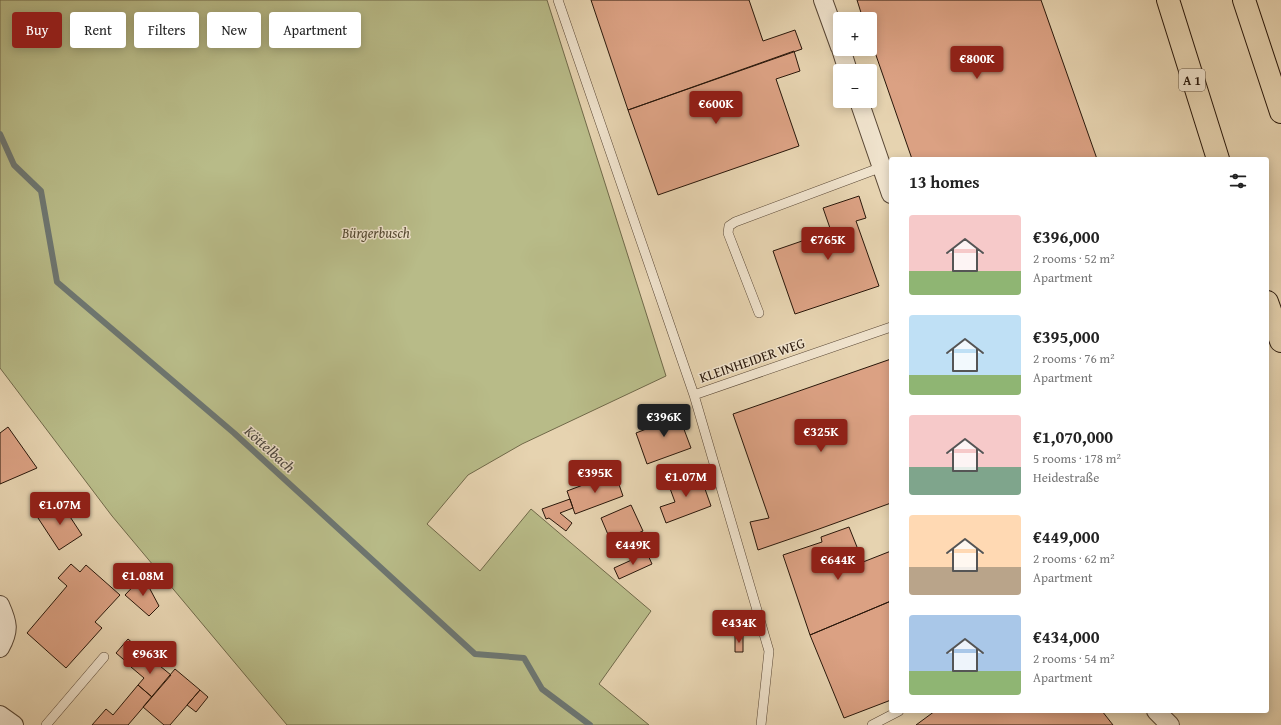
<!DOCTYPE html>
<meta charset="utf-8">
<style>
:root{--surface:#fff;--page:#f2f2f2;--text:#222;--muted:#767676;--accent:#8f2418}
body{margin:0;font-family:"Gentium Book Plus",serif;background:var(--page);color:var(--text);height:100vh;display:flex;flex-direction:column;font-size:15px;white-space:nowrap}
*{box-sizing:border-box;margin:0}
p{font-size:13px;color:var(--muted)}
.icon{flex:none;width:22px;height:22px;fill:none;stroke:currentColor;stroke-width:2;stroke-linecap:round;stroke-linejoin:round}
.map{position:relative;flex:1;overflow:hidden}
.details{position:absolute;left:889px;top:157px;width:380px;height:556px;display:flex;flex-direction:column;background:var(--surface);border-radius:4px;box-shadow:0 2px 10px #0003}
.details>*{flex:none}
.hud{position:absolute;left:12px;top:12px;width:380px;height:36px;display:flex;gap:8px}
.buttons{position:absolute;left:833px;top:12px;display:grid;gap:8px}
.buttons a{display:grid;place-items:center;width:44px;height:44px;border-radius:4px;background:var(--surface);box-shadow:0 2px 10px #0003;font-size:20px}
.price{position:absolute;translate:-50% -34px;padding:0 9px;border-radius:4px;background:var(--accent);color:#fff;font-size:13px;line-height:26px;filter:drop-shadow(0 1px 2px #0008)}
.price::after{content:'';position:absolute;left:50%;top:24px;width:12px;height:9px;margin-left:-6px;background:inherit;clip-path:polygon(0 0,100% 0,50% 100%)}
.price.on{background:#222;color:#fff}
ul{padding:0;list-style:none}
li{display:flex;align-items:center;gap:12px;height:100px;padding:0 20px}
li span{display:grid;place-items:center;flex:none;width:112px;height:80px;border-radius:4px;color:#555}
li>.icon{margin-inline-start:auto}
span .icon{width:48px;height:48px;fill:#fffc;stroke-width:1}
li b{font-size:17px}
h2{display:flex;justify-content:space-between;align-items:center;height:48px;padding:0 20px;font-size:17px}
.pill{padding:0 14px;border-radius:4px;background:var(--surface);box-shadow:0 2px 10px #0003;font-size:14px;line-height:36px}
.pill.on{background:var(--accent);color:#fff}
.map>svg:first-child{display:block}
.green{fill:#b8bb88;stroke:#706949}
.lines{fill:none;stroke-linecap:round;stroke-linejoin:round}
.stream{stroke:#6d7671;stroke-width:6}
.building{fill:#dba183;stroke:#29170a}
.service-casing{stroke:#584634;stroke-width:10}
.minor-casing{stroke:#584634;stroke-width:20}
.motorway-casing{stroke:#29170a;stroke-width:24}
.service{stroke:#efe2cc;stroke-width:9}
.minor{stroke:#efe2cc;stroke-width:18}
.motorway{stroke:#e6d3b0;stroke-width:22}
.labels{text-anchor:middle;dominant-baseline:central;stroke-width:3;stroke-linejoin:round;paint-order:stroke}
.shield{fill:#efe2cc;stroke:#645444;stroke-width:1}
.shield-label{font-size:13px;font-weight:bold;fill:#29170a}
.park-label{font-size:14px;font-style:italic;fill:#544830;stroke:#efe2cc}
.street-label{font-size:14px;fill:#29170a;stroke:#efe2cc}
.water-label{font-size:15px;font-style:italic;fill:#4b463e;stroke:#efe2cc}
</style>
<div class="map">
<svg width="1281" height="725" viewBox="0 0 1281 725">
<rect width="100%" height="100%" fill="#e6d3b0"/>
<filter id="stains"><feTurbulence type="fractalNoise" baseFrequency=".005" numOctaves="4"/><feColorMatrix values="0 0 0 0 .2 0 0 0 0 .09 0 0 0 0 .02 0 0 0 .5 -.17"/></filter>
<radialGradient id="worn" r=".72"><stop offset=".6" stop-color="#630" stop-opacity="0"/><stop offset="1" stop-color="#630" stop-opacity=".3"/></radialGradient>
<path class="green" d="M 0,0 L 547,0 L 666,376 L 522,444 L 468,475 L 427,524 L 480,571 L 531,509 L 651,611 L 599,684 L 649,725 L 287,725 L 112,516 L 0,368 Z"/>
<g class="lines">
<path class="stream" d="M 0,134 L 14,165 L 41,191 L 57,282 L 234,433 L 475,654 L 524,658 L 542,689 L 590,725"/>
</g>
<path class="building" d="M 591,0 L 749,0 L 763,41 L 795,30 L 802,49 L 628,110 Z
M 857,0 L 1041,0 L 1097,159 L 912,159 L 870,38 L 870,19 L 863,19 Z
M 794,51 L 800,71 L 776,79 L 799,146 L 658,195 L 628,110 Z
M 859,196 L 866,218 L 856,221 L 879,286 L 795,314 L 773,251 L 831,231 L 823,208 Z
M 891,359 L 891,503 L 819,529 L 758,550 L 750,522 L 769,518 L 733,414 Z
M 676,408 L 691,448 L 647,464 L 636,433 L 659,424 L 655,416 Z
M 8,427 L 37,468 L 0,484 L 0,433 Z
M 699,472 L 711,506 L 666,523 L 660,507 L 675,502 L 668,483 Z
M 615,473 L 623,496 L 575,514 L 567,491 Z
M 570,499 L 573,508 L 560,513 L 572,523 L 566,531 L 549,518 L 546,519 L 542,509 Z
M 61,503 L 82,535 L 59,550 L 38,518 Z
M 631,505 L 643,531 L 612,544 L 601,518 Z
M 849,527 L 863,562 L 891,551 L 891,601 L 810,635 L 783,555 L 822,542 L 821,537 Z
M 647,553 L 652,564 L 619,579 L 614,568 Z
M 71,564 L 80,572 L 86,565 L 120,595 L 95,622 L 102,628 L 66,668 L 27,633 L 67,586 L 58,578 Z
M 143,576 L 159,606 L 149,616 L 125,595 Z
M 891,601 L 891,700 L 844,718 L 810,635 Z
M 735,635 L 743,635 L 743,652 L 735,652 Z
M 128,639 L 142,651 L 130,665 L 116,653 Z
M 144,653 L 171,675 L 152,697 L 138,685 L 144,678 L 131,667 Z
M 175,669 L 200,690 L 170,725 L 164,725 L 143,707 Z
M 138,685 L 152,697 L 128,725 L 92,725 L 106,709 L 113,715 Z
M 200,690 L 208,697 L 196,712 L 187,705 Z
M 935,711 L 1102,711 L 1113,725 L 916,725 Z"/>
<g class="lines">
<g class="service-casing">
<path id="service" d="M 558,0 L 694,395
M 759,313 L 728,233 L 729,226 L 735,222 L 882,167
M 46,725 L 104,657
M 761,725 L 769,651 L 694,395 L 891,327
M 872,725 L 899,711"/>
</g>
<g class="minor-casing">
<path id="minor" d="M 823,0 L 840,47
M 841,49 L 848,71
M 859,101 L 891,194
M 0,605 C 8,623 10,630 0,648
M 1156,711 L 1170,725
M 0,715 L 14,725"/>
</g>
<g class="motorway-casing">
<path id="motorway" d="M 1168,0 L 1218,159
M 1244,0 L 1281,112
M 1267,302 L 1281,341"/>
</g>
<use href="#service" class="service"/>
<use href="#minor" class="minor"/>
<use href="#motorway" class="motorway"/>
</g>
<g class="labels">
<rect class="shield" x="1179" y="69" width="26" height="22" rx="3"/>
<g class="shield-label">
<text x="1192" y="80">A 1</text>
</g>
<g class="park-label">
<text x="376" y="233">Bürgerbusch</text>
</g>
<g class="street-label">
<text transform="translate(752 360) rotate(-19)">KLEINHEIDER WEG</text>
</g>
<g class="water-label">
<text transform="translate(270 449) rotate(42)">Köttelbach</text>
</g>
</g>
<rect width="100%" height="100%" filter="url(#stains)"/>
<rect width="100%" height="100%" fill="url(#worn)"/>
</svg>
<div class="buttons">
<a>+</a>
<a>−</a>
</div>
<b class="price" style="left:977px;top:80px">€800K</b>
<b class="price" style="left:716px;top:125px">€600K</b>
<b class="price" style="left:828px;top:261px">€765K</b>
<b class="price on" style="left:664px;top:438px">€396K</b>
<b class="price" style="left:821px;top:453px">€325K</b>
<b class="price" style="left:595px;top:494px">€395K</b>
<b class="price" style="left:686px;top:498px">€1.07M</b>
<b class="price" style="left:60px;top:526px">€1.07M</b>
<b class="price" style="left:633px;top:566px">€449K</b>
<b class="price" style="left:838px;top:581px">€644K</b>
<b class="price" style="left:143px;top:597px">€1.08M</b>
<b class="price" style="left:739px;top:644px">€434K</b>
<b class="price" style="left:150px;top:675px">€963K</b>
<div class="hud">
<a class="pill on">Buy</a>
<a class="pill">Rent</a>
<a class="pill">Filters</a>
<a class="pill">New</a>
<a class="pill">Apartment</a>
</div>
<section class="details">
<h2>13 homes<svg class="icon" aria-label="filters" viewBox="0 0 24 24"><path d="M4 7h16M4 17h16"/><circle cx="9" cy="7" r="2"/><circle cx="15" cy="17" r="2"/></svg></h2>
<ul>
<li><span style="background:linear-gradient(#f6c9c9 70%,#8fb573 0)"><svg class="icon" aria-label="home" viewBox="0 0 24 24"><path d="M3 11l9-7 9 7M6 9v11h12V9"/></svg></span><div><b>€396,000</b><p>2 rooms · 52 m²</p><p>Apartment</p></div></li>
<li><span style="background:linear-gradient(#bfe0f5 75%,#8fb573 0)"><svg class="icon" aria-label="home" viewBox="0 0 24 24"><path d="M3 11l9-7 9 7M6 9v11h12V9"/></svg></span><div><b>€395,000</b><p>2 rooms · 76 m²</p><p>Apartment</p></div></li>
<li><span style="background:linear-gradient(#f6c9c9 65%,#7fa58c 0)"><svg class="icon" aria-label="home" viewBox="0 0 24 24"><path d="M3 11l9-7 9 7M6 9v11h12V9"/></svg></span><div><b>€1,070,000</b><p>5 rooms · 178 m²</p><p>Heidestraße</p></div></li>
<li><span style="background:linear-gradient(#ffd9b3 65%,#b9a48a 0)"><svg class="icon" aria-label="home" viewBox="0 0 24 24"><path d="M3 11l9-7 9 7M6 9v11h12V9"/></svg></span><div><b>€449,000</b><p>2 rooms · 62 m²</p><p>Apartment</p></div></li>
<li><span style="background:linear-gradient(#a9c7e8 70%,#8fb573 0)"><svg class="icon" aria-label="home" viewBox="0 0 24 24"><path d="M3 11l9-7 9 7M6 9v11h12V9"/></svg></span><div><b>€434,000</b><p>2 rooms · 54 m²</p><p>Apartment</p></div></li>
</ul>
</section>
</div>
